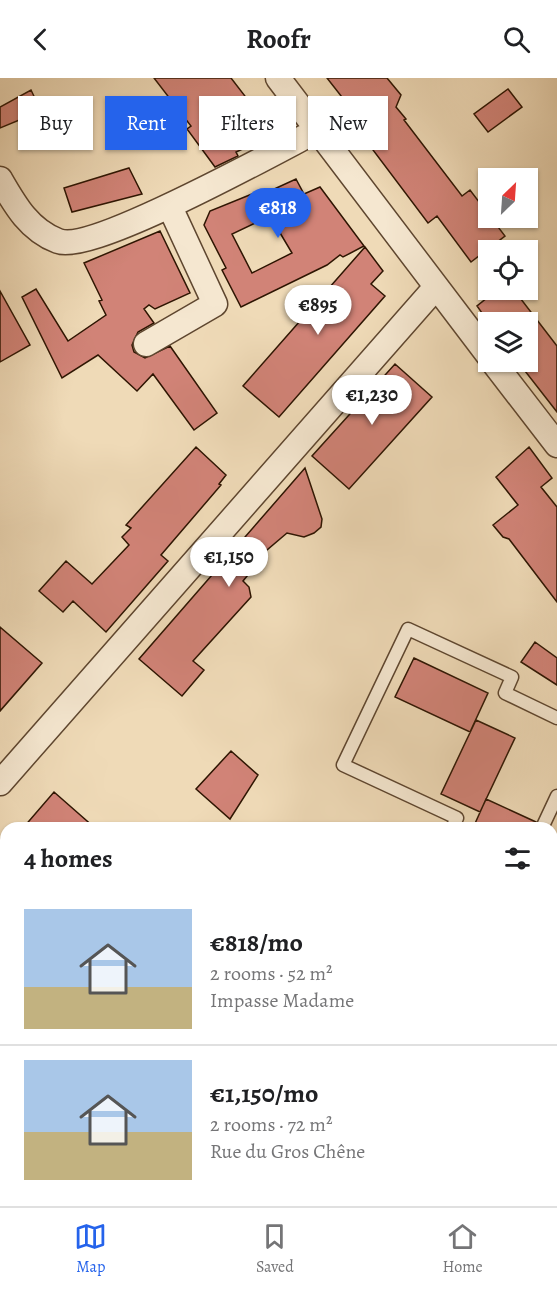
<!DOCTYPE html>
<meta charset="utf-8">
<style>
:root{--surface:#fff;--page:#f6f6f6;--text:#202124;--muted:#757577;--line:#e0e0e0;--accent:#2563eb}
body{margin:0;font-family:Alegreya,serif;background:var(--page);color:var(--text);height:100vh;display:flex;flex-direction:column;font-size:22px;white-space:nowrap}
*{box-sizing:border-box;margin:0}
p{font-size:20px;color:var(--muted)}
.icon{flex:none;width:33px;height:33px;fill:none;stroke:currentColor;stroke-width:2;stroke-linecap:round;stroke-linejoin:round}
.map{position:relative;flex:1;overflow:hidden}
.sheet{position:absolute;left:0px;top:744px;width:558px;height:384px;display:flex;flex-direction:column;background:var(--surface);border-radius:18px 18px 0 0;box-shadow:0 2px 4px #0004}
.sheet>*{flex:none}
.top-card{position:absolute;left:18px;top:18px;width:522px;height:54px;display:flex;gap:12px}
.needle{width:39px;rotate:25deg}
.fabs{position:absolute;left:478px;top:90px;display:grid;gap:12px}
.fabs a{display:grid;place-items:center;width:60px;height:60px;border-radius:0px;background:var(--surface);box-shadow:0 2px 4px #0004;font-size:30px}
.price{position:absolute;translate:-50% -51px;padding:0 14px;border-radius:21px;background:#fff;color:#222;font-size:20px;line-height:39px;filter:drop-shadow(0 2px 3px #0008)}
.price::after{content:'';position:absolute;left:50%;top:36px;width:18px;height:14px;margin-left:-9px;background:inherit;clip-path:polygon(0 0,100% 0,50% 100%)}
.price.selected{background:var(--accent);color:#fff}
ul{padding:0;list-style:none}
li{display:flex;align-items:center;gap:18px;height:150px;padding:0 24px}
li+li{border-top:2px solid var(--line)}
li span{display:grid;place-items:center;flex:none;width:168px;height:120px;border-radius:0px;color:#555}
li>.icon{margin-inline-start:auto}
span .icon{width:72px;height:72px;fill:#fffc;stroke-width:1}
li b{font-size:26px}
h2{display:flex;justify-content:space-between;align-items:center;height:72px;padding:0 24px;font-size:26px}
.chip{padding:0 21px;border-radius:0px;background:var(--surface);box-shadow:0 2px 4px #0004;font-size:21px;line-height:54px}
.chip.selected{background:var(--accent);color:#fff}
header{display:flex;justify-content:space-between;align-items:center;height:78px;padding:0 24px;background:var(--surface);font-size:27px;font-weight:700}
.dock{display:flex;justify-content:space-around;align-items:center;height:84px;border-top:2px solid var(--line);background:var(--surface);font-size:16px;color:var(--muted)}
.dock a{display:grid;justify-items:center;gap:3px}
.dock .selected{color:var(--accent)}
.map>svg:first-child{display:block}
.building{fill:#d18377;stroke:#2e1502;stroke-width:1.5;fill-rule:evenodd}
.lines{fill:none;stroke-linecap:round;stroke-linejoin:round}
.lane-casing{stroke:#5e462f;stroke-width:15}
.street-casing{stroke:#5e462f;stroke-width:27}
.path{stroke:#2e1502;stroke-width:4;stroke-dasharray:1.5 3;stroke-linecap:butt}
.lane{stroke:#f5e7d0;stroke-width:12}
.street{stroke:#f5e7d0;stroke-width:24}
</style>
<header><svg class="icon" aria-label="back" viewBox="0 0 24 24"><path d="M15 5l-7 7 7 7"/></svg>Roofr<svg class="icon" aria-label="search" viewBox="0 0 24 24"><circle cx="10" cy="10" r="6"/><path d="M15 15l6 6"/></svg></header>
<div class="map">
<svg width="557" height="1128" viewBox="0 0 557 1128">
<rect width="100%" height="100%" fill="#efdab7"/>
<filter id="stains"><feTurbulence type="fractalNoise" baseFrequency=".00333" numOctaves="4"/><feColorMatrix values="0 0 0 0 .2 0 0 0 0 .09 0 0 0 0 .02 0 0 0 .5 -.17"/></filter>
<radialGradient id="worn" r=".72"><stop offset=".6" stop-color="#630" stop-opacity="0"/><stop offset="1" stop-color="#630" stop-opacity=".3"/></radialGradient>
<path class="building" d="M 154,0 L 231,0 L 265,44 L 260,63 L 236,74 L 238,78 L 215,89 L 187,51 L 191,48 Z
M 327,0 L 387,0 L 401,17 L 396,29 L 406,41 L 404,42 L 462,118 L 470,112 L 505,158 L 471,184 L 437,138 L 428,145 L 370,68 L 373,66 L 353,40 L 356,37 Z
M 508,11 L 522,29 L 488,54 L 474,36 Z
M 31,12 L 41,33 L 0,50 L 0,29 Z
M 129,90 L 142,116 L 72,134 L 64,110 Z
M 296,101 L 304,116 L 320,109 L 364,168 L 343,179 L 340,177 L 327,187 L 241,229 L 222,192 L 226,190 L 204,147 L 210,133 L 257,114 L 259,118 ZM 270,138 L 292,175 L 252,195 L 232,156 Z
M 160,153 L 190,215 L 155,231 L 149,227 L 144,231 L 154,245 L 138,254 L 132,267 L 134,274 L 145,280 L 170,268 L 217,335 L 194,352 L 153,296 L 137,313 L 98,277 L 62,300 L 22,219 L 36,211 L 68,263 L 106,237 L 99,223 L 102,222 L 84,185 Z
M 365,169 L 383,193 L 371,206 L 385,218 L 279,339 L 243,308 Z
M 497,212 L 514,212 L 557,268 L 557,334 L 518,284 L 528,284 L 528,244 L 489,245 L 477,228 Z
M 0,213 L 30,267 L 0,284 Z
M 395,286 L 432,319 L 349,411 L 312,378 Z
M 196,369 L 226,397 L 219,406 L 221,407 L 161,477 L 168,483 L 106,554 L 73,523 L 63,534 L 39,513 L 66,483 L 92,506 L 129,467 L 122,459 L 131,450 L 126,447 Z
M 529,369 L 552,400 L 541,409 L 557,429 L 557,524 L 509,461 L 503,459 L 493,447 L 518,427 L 496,399 Z
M 305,390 L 322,441 L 321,449 L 314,455 L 304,459 L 287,455 L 248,488 L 252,492 L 243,503 L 249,509 L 251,519 L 193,583 L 204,592 L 182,618 L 139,581 Z
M 0,549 L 42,585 L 0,633 Z
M 535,564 L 557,580 L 557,607 L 521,584 Z
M 414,580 L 488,615 L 470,654 L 395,619 Z
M 476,642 L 515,660 L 480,734 L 441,716 Z
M 231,673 L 258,697 L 230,741 L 196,711 Z
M 54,714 L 95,750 L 23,750 Z
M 486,721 L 536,744 L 534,750 L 473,750 Z"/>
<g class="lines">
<g class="lane-casing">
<path id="lane" d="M 452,750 L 457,740 L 343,687 L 408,551 L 512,599 L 505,615 L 557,640
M 542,750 L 557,718
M 552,863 L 557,865"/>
</g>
<g class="street-casing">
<path id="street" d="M 278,0 L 489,278
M 0,101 C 15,127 29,152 58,163 C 92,176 277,73 316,53
M 146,266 L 215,226 L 170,129
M 493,284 L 557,367
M 0,705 L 436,209
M 198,1128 L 201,1122
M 481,1128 L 483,1122"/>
</g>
<path class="path" d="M 263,1122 L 274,1128
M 319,1128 L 322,1122"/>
<use href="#lane" class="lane"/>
<use href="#street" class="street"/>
</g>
<rect width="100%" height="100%" filter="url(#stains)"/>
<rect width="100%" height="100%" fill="url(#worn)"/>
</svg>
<div class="fabs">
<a><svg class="needle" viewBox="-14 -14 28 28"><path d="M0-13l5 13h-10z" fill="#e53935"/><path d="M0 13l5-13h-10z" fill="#757577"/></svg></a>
<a><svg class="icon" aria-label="locate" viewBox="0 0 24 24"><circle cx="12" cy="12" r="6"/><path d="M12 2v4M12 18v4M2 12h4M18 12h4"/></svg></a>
<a><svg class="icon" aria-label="layers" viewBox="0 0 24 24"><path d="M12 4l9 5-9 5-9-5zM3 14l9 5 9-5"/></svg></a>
</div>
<b class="price selected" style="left:278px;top:161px">€818</b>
<b class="price" style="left:318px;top:258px">€895</b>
<b class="price" style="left:372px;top:348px">€1,230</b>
<b class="price" style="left:229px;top:510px">€1,150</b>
<div class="top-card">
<a class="chip">Buy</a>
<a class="chip selected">Rent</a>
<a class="chip">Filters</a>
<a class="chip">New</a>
</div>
<section class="sheet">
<h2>4 homes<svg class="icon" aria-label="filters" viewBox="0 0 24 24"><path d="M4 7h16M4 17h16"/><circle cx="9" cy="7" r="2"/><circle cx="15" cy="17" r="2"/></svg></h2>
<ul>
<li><span style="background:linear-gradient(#a9c7e8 65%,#c2b280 0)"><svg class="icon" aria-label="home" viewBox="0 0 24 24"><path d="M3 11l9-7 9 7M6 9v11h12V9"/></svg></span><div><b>€818/mo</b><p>2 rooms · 52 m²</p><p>Impasse Madame</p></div></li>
<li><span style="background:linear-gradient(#a9c7e8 60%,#c2b280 0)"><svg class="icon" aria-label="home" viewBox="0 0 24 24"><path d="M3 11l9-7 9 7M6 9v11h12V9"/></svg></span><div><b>€1,150/mo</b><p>2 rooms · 72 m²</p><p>Rue du Gros Chêne</p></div></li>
</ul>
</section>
</div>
<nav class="dock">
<a class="selected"><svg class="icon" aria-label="map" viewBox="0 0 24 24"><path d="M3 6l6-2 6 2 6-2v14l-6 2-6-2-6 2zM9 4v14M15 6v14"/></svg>Map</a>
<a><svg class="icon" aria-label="saved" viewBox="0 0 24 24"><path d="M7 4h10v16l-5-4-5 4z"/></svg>Saved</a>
<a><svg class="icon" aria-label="home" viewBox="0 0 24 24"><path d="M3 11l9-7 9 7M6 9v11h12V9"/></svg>Home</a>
</nav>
